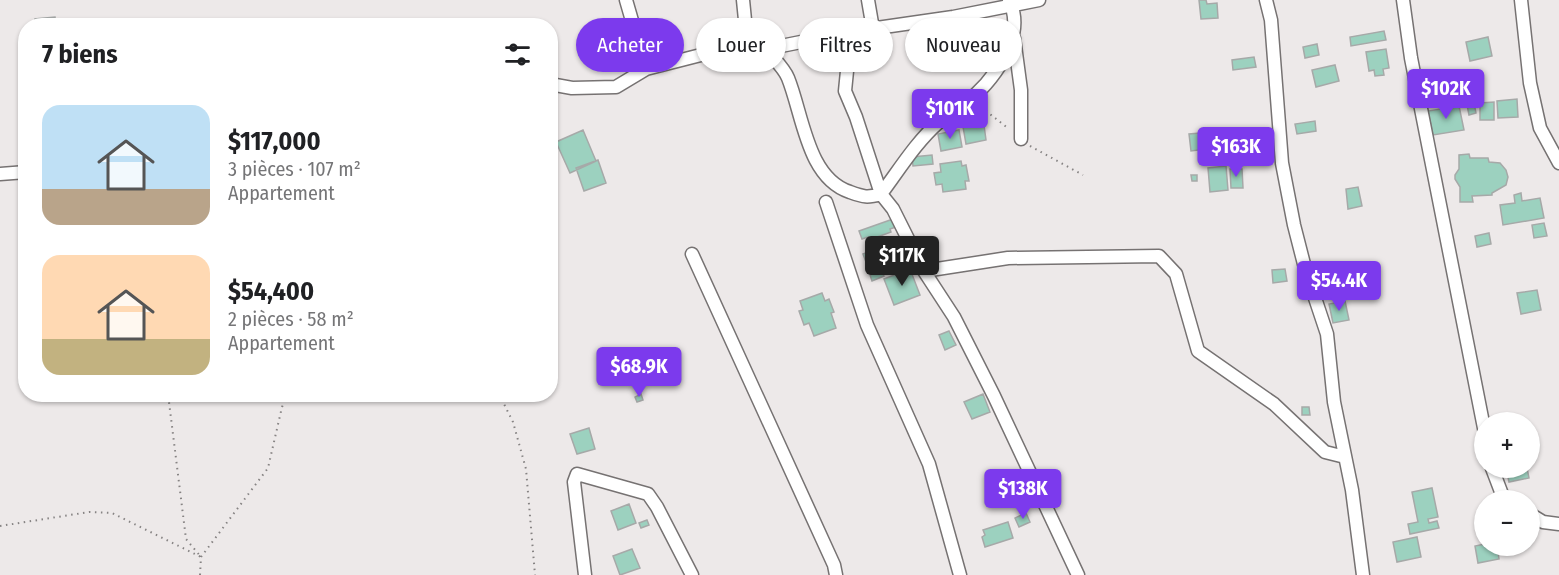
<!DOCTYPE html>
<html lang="fr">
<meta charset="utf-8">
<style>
:root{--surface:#fff;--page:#f2f2f2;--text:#202124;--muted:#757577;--accent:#7c3aed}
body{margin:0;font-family:"Fira Sans Condensed",sans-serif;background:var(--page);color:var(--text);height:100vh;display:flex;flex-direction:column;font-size:22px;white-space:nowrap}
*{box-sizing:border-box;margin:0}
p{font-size:20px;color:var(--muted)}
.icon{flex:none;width:33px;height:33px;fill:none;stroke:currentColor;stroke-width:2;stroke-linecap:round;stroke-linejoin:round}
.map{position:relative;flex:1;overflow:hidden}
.details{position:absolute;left:18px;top:18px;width:540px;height:384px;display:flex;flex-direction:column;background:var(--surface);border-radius:24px;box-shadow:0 2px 4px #0004}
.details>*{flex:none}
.banner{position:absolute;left:576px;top:18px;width:570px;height:54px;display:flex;gap:12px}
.tools{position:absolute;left:1474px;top:412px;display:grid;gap:12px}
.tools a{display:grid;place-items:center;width:66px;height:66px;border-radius:50%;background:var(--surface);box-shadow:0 2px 4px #0004;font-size:30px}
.price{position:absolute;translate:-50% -51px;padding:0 14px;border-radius:6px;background:var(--accent);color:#fff;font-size:20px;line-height:39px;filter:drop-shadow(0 2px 3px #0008)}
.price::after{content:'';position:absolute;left:50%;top:36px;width:18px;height:14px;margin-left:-9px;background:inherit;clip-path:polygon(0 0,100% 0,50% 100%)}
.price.selected{background:#222;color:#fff}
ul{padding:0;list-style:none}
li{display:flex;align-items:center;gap:18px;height:150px;padding:0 24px}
li span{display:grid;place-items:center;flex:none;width:168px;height:120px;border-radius:18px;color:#555}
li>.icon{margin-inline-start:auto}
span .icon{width:72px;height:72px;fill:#fffc;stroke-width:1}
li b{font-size:26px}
h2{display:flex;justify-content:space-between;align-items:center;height:72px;padding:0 24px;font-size:26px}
.pill{padding:0 21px;border-radius:27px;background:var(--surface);box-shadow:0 2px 4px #0004;font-size:21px;line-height:54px}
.pill.selected{background:var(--accent);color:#fff}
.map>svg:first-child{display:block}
.building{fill:#9cd1bf;stroke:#a6a9a8;stroke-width:1.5}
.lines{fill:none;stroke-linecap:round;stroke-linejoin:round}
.street-casing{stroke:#767272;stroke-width:15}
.path{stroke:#868383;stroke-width:2;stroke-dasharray:1.5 4.5;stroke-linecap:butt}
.street{stroke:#fff;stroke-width:12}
</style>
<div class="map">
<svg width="1559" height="575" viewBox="0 0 1559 575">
<rect width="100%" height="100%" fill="#ede9e9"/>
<path class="building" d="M 1199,0 L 1206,0 L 1207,4 L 1217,3 L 1218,18 L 1201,19 Z
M 55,17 L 56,26 L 36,26 L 35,19 Z
M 945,30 L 949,57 L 928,60 L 925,39 L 936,38 L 935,31 Z
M 1384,31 L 1386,40 L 1351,46 L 1350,37 Z
M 1488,37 L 1492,56 L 1470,61 L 1466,42 Z
M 841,43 L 843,61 L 823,63 L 821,45 Z
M 1317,44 L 1319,55 L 1305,58 L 1303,47 Z
M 1386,49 L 1389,68 L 1383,69 L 1384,75 L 1375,76 L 1374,70 L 1369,71 L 1366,52 Z
M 1254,57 L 1256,67 L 1233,70 L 1232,60 Z
M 1335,65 L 1339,81 L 1316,87 L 1312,70 Z
M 1517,99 L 1518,117 L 1498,118 L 1497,101 Z
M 1494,102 L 1494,120 L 1480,120 L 1480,103 Z
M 1474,103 L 1476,113 L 1469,115 L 1467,105 Z
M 1459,106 L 1464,130 L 1433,135 L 1428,111 Z
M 983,118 L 986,140 L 966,144 L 962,121 Z
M 1315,121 L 1316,131 L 1297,134 L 1295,124 Z
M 583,130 L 596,161 L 570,173 L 556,142 Z
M 959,130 L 962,147 L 941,151 L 938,134 Z
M 1212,132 L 1214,148 L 1191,151 L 1189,134 Z
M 1469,154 L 1470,158 L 1488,158 L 1489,162 L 1500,163 L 1506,170 L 1508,177 L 1506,185 L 1492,193 L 1492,195 L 1472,196 L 1473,202 L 1460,202 L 1460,187 L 1455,179 L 1455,175 L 1459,169 L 1459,155 Z
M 932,155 L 933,164 L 913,166 L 912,157 Z
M 598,160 L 606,183 L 584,191 L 576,168 Z
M 961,161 L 962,166 L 966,165 L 969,181 L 965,181 L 966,189 L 943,192 L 942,184 L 936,185 L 934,173 L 941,172 L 940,164 Z
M 1226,166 L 1228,190 L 1210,192 L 1208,168 Z
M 1230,169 L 1242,169 L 1243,188 L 1231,188 Z
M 1191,175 L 1197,175 L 1197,181 L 1192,181 Z
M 1358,187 L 1362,206 L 1348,209 L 1346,189 Z
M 1521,193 L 1522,201 L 1540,198 L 1544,218 L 1503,225 L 1500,205 L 1515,203 L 1514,195 Z
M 893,219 L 896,227 L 890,229 L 891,232 L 869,240 L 868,237 L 862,239 L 859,231 Z
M 1544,223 L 1547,236 L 1534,238 L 1532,225 Z
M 1489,233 L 1491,244 L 1477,247 L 1475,236 Z
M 899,241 L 905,257 L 869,270 L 863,254 Z
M 910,269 L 920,295 L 894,305 L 884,279 Z
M 1285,269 L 1287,281 L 1273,283 L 1272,270 Z
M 881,270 L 884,276 L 872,281 L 870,275 Z
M 1537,290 L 1541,310 L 1521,314 L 1517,293 Z
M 822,293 L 825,301 L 829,299 L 834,312 L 831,313 L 836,328 L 814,336 L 809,323 L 804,325 L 799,311 L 803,310 L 800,301 Z
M 1345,301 L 1349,320 L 1333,323 L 1329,304 Z
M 949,331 L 956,345 L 945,350 L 939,335 Z
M 641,394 L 643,400 L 637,402 L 635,397 Z
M 983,394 L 990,412 L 972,419 L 964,402 Z
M 1302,407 L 1309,407 L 1310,415 L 1302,415 Z
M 589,428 L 595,449 L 577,454 L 570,434 Z
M 1506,468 L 1527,468 L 1529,478 L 1509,482 Z
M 1012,473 L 1015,483 L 1002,487 L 999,478 Z
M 1432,488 L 1438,517 L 1428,519 L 1429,523 L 1437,521 L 1439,528 L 1410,534 L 1408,524 L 1418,522 L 1412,492 Z
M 629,504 L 636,523 L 618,530 L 611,511 Z
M 1026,513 L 1030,522 L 1019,527 L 1015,518 Z
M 1485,513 L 1485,522 L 1478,523 L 1477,514 Z
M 647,520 L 649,525 L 641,528 L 639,523 Z
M 1008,522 L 1013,538 L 985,547 L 982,537 L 985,535 L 983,530 Z
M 1417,537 L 1421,557 L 1397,562 L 1393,542 Z
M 1485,544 L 1485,546 L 1497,546 L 1499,559 L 1478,563 L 1475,546 Z
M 632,549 L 640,568 L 620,575 L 613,556 Z"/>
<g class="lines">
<g class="street-casing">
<path id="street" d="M 626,0 L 646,69
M 868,0 L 873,29
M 1266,0 L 1271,20 L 1282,163 L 1294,225 L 1305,268 L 1327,334 L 1334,402 L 1352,490 L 1363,575
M 1403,0 L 1411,58 L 1485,433
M 1521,0 L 1530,83 L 1540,128 L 1559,163
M 856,31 L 848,61 L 845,91 L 856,117 L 881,194 L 893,209 L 924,271 L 954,317 L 994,396 L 1078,575
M 1014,38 L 1021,90 L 1021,139
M 740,45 L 745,20 L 743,0
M 766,49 C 773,58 784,68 788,78 C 803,115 807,178 850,192 C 864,197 867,198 881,194 C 899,170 916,142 939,122 C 946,116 955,112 962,106 C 991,84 1028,38 1009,0
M 550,84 L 572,88 L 616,87 L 646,69 L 740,45 L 766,49 L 856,31 L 953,17 L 1039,0
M 0,174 L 26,172
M 826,202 L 867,325 L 929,464 L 960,575
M 692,254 L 834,565 L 836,575
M 924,271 L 1008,258 L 1159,256 L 1176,274 L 1198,351 L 1274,404 L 1325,452 L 1345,457
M 1492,468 L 1503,497 L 1509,501
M 1530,514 L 1543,522 L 1559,524
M 585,575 L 574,482 L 577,474 L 648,494 L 657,507 L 692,575"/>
</g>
<path class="path" d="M 981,107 L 1009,129
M 1030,146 L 1083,175
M 499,394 L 513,422 L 526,469 L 535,575
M 0,526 L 89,512 L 112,513 L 201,557 L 186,539 L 168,394
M 200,575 L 201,557 L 268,468 L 282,407 L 288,394"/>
<use href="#street" class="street"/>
</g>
</svg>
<div class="tools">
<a>+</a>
<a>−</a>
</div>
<b class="price" style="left:1446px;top:120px">$102K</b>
<b class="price" style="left:950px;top:140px">$101K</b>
<b class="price" style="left:1236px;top:178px">$163K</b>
<b class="price selected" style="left:902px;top:287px">$117K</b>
<b class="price" style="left:1339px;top:312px">$54.4K</b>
<b class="price" style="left:639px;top:398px">$68.9K</b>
<b class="price" style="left:1023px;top:520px">$138K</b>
<div class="banner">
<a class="pill selected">Acheter</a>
<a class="pill">Louer</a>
<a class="pill">Filtres</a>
<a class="pill">Nouveau</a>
</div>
<section class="details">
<h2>7 biens<svg class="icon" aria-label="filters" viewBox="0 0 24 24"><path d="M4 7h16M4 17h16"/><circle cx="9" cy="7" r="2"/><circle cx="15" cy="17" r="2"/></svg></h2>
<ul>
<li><span style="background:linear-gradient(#bfe0f5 70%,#b9a48a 0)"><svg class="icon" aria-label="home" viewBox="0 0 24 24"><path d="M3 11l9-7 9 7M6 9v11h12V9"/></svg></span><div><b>$117,000</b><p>3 pièces · 107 m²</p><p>Appartement</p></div></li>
<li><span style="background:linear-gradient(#ffd9b3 70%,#c2b280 0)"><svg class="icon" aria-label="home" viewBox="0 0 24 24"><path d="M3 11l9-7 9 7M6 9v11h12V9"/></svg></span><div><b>$54,400</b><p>2 pièces · 58 m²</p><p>Appartement</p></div></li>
</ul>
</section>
</div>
